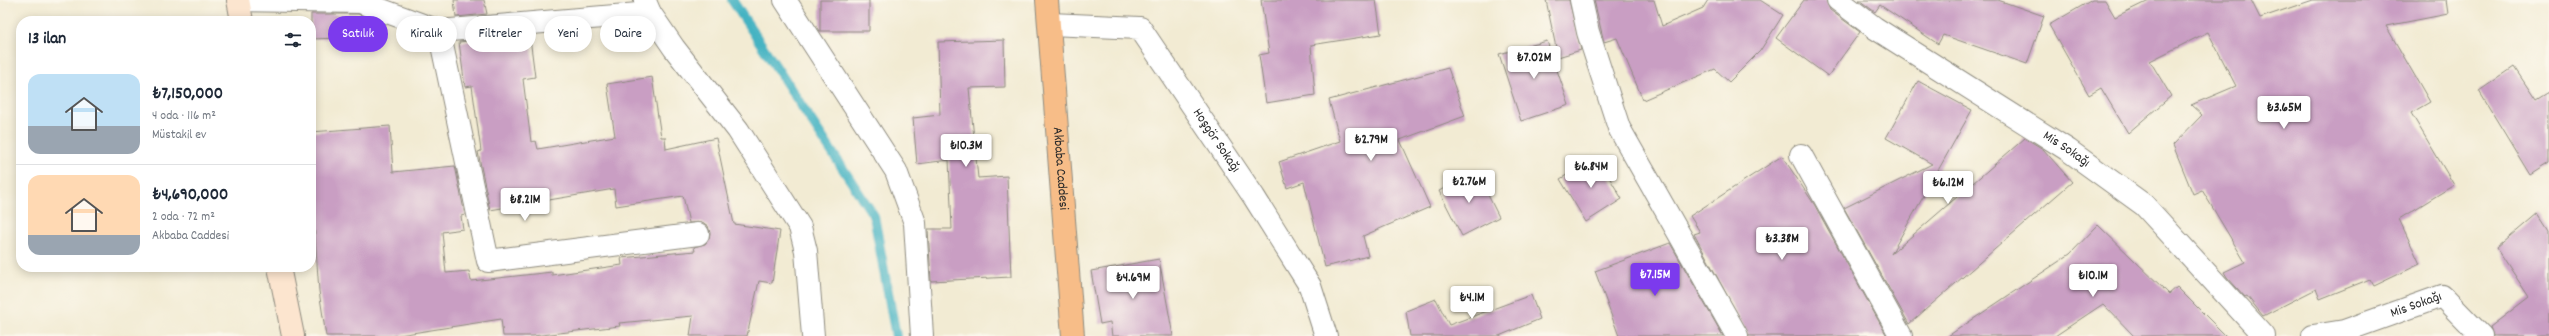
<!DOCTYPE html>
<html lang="tr">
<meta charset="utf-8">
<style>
:root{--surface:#fff;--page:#f2f2f3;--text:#1f2937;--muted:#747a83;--line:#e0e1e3;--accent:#7c3aed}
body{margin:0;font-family:Dekko,sans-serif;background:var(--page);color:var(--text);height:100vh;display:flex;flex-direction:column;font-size:15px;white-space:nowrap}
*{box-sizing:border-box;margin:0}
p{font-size:13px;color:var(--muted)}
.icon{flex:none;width:22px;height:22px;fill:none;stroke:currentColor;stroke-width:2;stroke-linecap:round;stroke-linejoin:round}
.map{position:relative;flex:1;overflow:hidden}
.details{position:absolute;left:16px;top:16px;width:300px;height:256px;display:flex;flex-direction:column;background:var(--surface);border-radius:16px;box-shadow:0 2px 10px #0003}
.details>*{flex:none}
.banner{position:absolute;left:328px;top:16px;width:380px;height:36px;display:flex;gap:8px}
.price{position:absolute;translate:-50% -34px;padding:0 9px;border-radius:4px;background:#fff;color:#222;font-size:13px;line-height:26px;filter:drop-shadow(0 1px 2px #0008)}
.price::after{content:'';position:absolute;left:50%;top:24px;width:12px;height:9px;margin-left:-6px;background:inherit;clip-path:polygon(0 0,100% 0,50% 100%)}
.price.current{background:var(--accent);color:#fff}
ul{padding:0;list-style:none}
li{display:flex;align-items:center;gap:12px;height:100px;padding:0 12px}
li+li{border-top:1px solid var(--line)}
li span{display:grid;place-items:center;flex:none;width:112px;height:80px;border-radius:12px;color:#555}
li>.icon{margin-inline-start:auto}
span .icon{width:48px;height:48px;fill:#fffc;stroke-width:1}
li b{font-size:17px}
h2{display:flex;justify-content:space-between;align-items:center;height:48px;padding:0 12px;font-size:17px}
.chip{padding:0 14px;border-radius:18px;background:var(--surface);box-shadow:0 2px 10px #0003;font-size:14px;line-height:36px}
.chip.current{background:var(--accent);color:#fff}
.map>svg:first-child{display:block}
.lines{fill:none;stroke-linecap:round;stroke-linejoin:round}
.stream{stroke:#45b3c2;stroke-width:10}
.building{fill:#c99ec3}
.street-casing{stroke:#8e8b7f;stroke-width:24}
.secondary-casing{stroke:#8e8b7f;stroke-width:24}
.primary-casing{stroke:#8e8b7f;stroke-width:24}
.street{stroke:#fff;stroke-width:22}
.secondary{stroke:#fce5cf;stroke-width:22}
.primary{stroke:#f7bd88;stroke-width:22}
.labels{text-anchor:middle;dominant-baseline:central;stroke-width:4;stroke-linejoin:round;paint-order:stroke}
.street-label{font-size:14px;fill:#2b2b2b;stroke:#fbf7ec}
</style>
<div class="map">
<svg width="2549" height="336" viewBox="0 0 2549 336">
<rect width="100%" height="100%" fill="#fbf7ec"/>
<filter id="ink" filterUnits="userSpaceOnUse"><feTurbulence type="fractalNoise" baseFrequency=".025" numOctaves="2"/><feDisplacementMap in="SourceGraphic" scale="8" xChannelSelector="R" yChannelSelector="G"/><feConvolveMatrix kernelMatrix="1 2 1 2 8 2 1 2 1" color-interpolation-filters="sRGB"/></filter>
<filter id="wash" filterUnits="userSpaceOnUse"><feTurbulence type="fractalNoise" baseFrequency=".012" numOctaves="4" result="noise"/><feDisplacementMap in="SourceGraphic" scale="16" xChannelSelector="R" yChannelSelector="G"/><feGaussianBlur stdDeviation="0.9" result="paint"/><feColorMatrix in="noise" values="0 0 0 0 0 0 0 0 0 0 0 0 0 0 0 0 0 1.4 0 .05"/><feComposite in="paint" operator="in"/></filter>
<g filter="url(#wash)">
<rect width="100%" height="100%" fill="#f2ebd3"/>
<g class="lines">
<path class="stream" d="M 732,0 L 874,216 L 896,336"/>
</g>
<g id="blocks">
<path class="building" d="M 454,0 L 484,0 L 487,14 L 456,17 Z
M 820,0 L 869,0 L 869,31 L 820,31 Z
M 1261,0 L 1376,0 L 1381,34 L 1311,45 L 1315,95 L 1266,103 L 1259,55 L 1269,53 Z
M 1546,0 L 1569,0 L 1581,50 L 1558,57 Z
M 1594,0 L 1654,0 L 1662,26 L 1703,8 L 1708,0 L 1760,0 L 1783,15 L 1760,51 L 1729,82 L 1715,69 L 1643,100 L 1617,38 L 1604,42 Z
M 1804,0 L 1826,0 L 1830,10 L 1860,32 L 1828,76 L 1776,38 Z
M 1859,0 L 1998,0 L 2044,16 L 2027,64 L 1943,35 L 1938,44 L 1880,5 L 1875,12 Z
M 2092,0 L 2105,0 L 2115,17 L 2150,0 L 2251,0 L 2260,18 L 2313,0 L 2446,0 L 2448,14 L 2386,26 L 2430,102 L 2411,113 L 2454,185 L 2399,219 L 2420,264 L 2374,286 L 2370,279 L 2320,299 L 2316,289 L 2263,316 L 2247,296 L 2245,297 L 2227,277 L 2224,272 L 2245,262 L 2202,190 L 2193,194 L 2173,145 L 2202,115 L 2191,105 L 2236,86 L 2208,32 L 2150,61 L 2171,96 L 2128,133 L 2101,88 L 2089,95 L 2049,25 Z
M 311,14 L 358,14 L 368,18 L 369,37 L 311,39 Z
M 530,38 L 535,77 L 523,79 L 531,142 L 536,141 L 538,149 L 615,136 L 607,84 L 652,77 L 661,137 L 665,137 L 666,149 L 716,138 L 734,224 L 780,231 L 772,283 L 759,281 L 747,336 L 690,336 L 693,316 L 619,323 L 620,326 L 533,336 L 503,336 L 501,319 L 393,336 L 326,336 L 319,291 L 314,222 L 311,132 L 390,126 L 393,172 L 455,166 L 465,215 L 461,216 L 463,229 L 442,232 L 446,273 L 469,271 L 471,281 L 552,272 L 552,275 L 622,265 L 621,258 L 695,251 L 694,247 L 705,244 L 709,239 L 710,233 L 708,226 L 702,222 L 689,223 L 683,196 L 616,206 L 614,189 L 490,210 L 478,152 L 481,151 L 472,86 L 465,87 L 459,42 L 492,39 L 493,43 Z
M 1004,40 L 1005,87 L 969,88 L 978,178 L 1007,176 L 1011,277 L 931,281 L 928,229 L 952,229 L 949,160 L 917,164 L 913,118 L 940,115 L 938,42 Z
M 1547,41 L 1569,105 L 1521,121 L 1499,54 Z
M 2514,67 L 2536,100 L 2549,92 L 2549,163 L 2530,175 L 2479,91 Z
M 1448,68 L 1465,116 L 1400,140 L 1430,207 L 1363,236 L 1368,256 L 1325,267 L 1304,182 L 1287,188 L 1279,162 L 1340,141 L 1329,100 Z
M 1918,81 L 1972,110 L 1891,254 L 2025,138 L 2043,149 L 2072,182 L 1909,324 L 1844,208 L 1932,164 L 1886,138 Z
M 1782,156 L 1814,204 L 1887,336 L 1749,336 L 1694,234 L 1700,232 L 1690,216 Z
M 1597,157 L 1622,199 L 1586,222 L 1560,179 Z
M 1476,171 L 1499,217 L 1462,236 L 1439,191 Z
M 2538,213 L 2549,230 L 2549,336 L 2493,336 L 2490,327 L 2529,297 L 2497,248 Z
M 2098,225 L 2169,294 L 2177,287 L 2226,336 L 2134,336 L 2103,304 L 2055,336 L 1948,336 L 2070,254 Z
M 1670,243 L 1723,336 L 1619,336 L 1595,271 Z
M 1159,259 L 1173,336 L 1112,336 L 1110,322 L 1100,324 L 1091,271 Z
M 1531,295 L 1540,319 L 1499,336 L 1410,336 L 1406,311 L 1436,299 L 1449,325 Z"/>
</g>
</g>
<g filter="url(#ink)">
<use href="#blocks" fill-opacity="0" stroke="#8e8b7f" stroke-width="1"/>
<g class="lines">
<g class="street-casing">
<g id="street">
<path d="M 238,0 L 360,2 L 439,31 L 650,13"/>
<path d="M 785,0 L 896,171 L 915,223 L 922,336"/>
<path d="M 1581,0 L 1588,32 L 1619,128 L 1737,336"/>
<path id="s1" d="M 1838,0 L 1875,28 L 2068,150 L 2144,205 L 2264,336"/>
<path d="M 645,1 L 650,13 L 674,48 L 738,130 L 800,227 L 806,251 L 813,336"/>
<path id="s2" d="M 1050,24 L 1140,28 L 1254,197 L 1310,286 L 1326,336"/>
<path d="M 439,31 L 488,261 L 698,234"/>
<path d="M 1801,155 L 1901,336"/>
<path id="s3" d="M 2313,336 L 2344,331 L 2442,296 L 2481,336"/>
</g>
</g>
<g class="secondary-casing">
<path id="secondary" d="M 238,0 L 242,21
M 279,267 L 293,336"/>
</g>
<g class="primary-casing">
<g id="primary">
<path id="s4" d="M 1047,0 L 1073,336"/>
</g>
</g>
<use href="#street" class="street"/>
<use href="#secondary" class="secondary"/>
<use href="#primary" class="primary"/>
</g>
</g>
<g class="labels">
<g class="street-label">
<text stroke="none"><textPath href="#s2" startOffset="226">Hoşgör Sokağı</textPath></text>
<text stroke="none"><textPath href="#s1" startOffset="273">Mis Sokağı</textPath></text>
<text stroke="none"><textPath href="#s4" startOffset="169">Akbaba Caddesi</textPath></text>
<text stroke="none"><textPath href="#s3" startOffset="108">Mis Sokağı</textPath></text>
</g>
</g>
</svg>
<b class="price" style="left:1534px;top:80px">₺7.02M</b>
<b class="price" style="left:2284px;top:130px">₺3.65M</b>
<b class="price" style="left:1371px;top:162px">₺2.79M</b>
<b class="price" style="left:966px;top:168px">₺10.3M</b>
<b class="price" style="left:1591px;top:189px">₺6.84M</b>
<b class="price" style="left:1469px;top:204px">₺2.76M</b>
<b class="price" style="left:1948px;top:205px">₺6.12M</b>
<b class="price" style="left:525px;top:222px">₺8.21M</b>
<b class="price" style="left:1782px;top:261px">₺3.38M</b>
<b class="price current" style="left:1655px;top:297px">₺7.15M</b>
<b class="price" style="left:2093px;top:298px">₺10.1M</b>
<b class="price" style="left:1133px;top:300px">₺4.69M</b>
<b class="price" style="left:1472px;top:320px">₺4.1M</b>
<div class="banner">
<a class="chip current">Satılık</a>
<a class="chip">Kiralık</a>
<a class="chip">Filtreler</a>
<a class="chip">Yeni</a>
<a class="chip">Daire</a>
</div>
<section class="details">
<h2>13 ilan<svg class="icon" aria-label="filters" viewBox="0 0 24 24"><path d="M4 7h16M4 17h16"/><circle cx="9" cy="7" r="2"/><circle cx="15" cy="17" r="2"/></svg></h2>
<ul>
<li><span style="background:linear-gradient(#bfe0f5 65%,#9aa5b1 0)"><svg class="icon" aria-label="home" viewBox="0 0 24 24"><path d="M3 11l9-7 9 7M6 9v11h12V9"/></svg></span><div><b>₺7,150,000</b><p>4 oda · 116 m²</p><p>Müstakil ev</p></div></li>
<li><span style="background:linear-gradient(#ffd9b3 75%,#9aa5b1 0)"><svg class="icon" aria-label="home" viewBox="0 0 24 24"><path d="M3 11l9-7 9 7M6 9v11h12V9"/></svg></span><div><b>₺4,690,000</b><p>2 oda · 72 m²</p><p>Akbaba Caddesi</p></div></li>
</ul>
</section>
</div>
